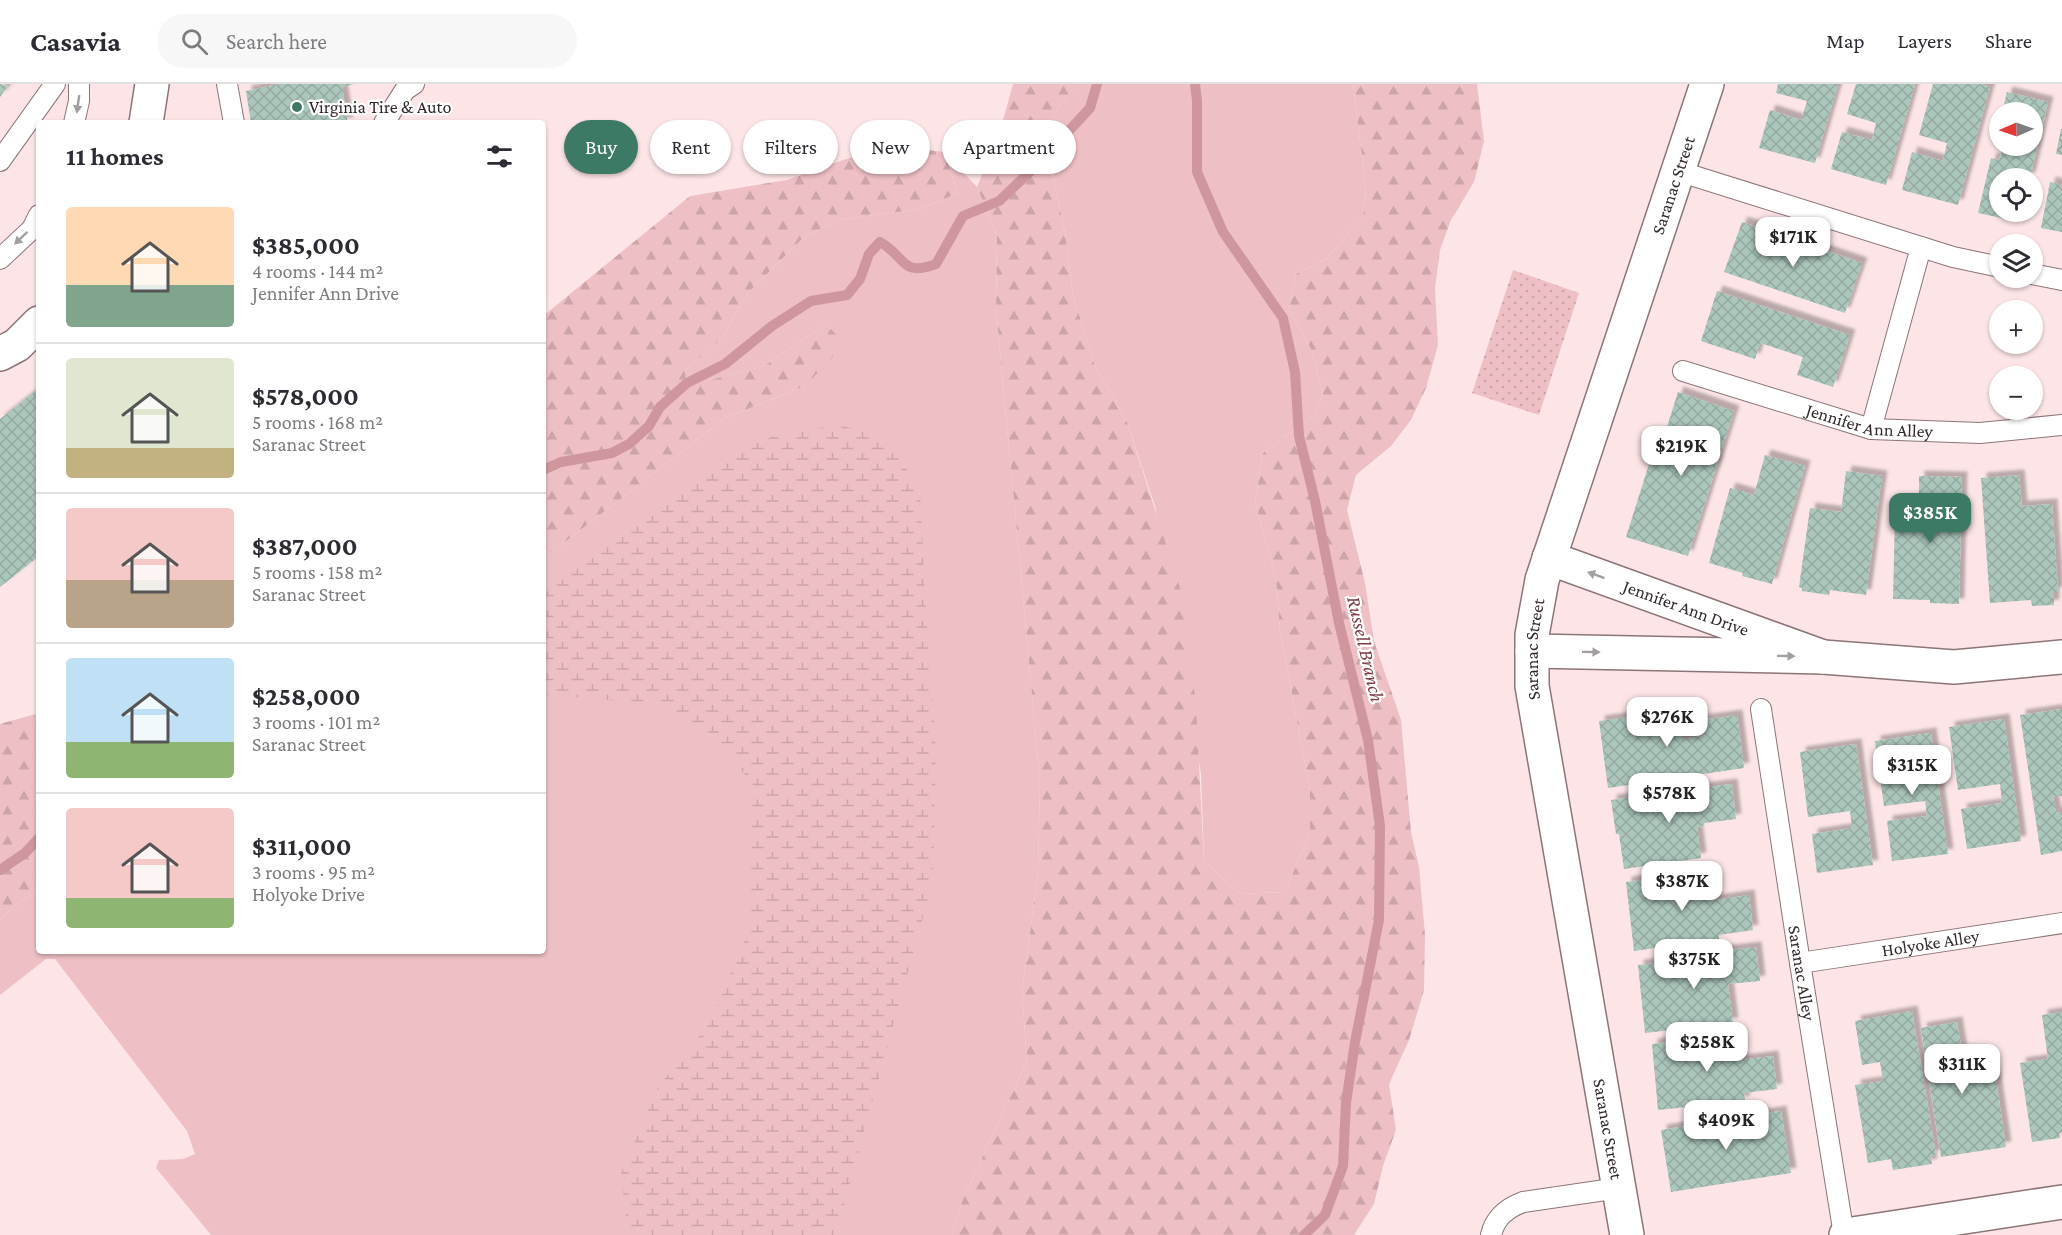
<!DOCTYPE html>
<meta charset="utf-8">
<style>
:root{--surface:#fff;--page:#f7f7f7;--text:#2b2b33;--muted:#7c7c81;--line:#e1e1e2;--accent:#3d7a65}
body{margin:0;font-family:"Crimson Pro",serif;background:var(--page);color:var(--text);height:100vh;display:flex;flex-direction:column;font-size:22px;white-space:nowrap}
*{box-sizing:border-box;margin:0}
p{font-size:20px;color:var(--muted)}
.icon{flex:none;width:33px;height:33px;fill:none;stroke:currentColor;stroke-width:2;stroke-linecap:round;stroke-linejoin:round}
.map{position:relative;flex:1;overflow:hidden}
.sheet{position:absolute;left:36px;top:36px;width:510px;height:834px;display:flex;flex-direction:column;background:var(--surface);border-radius:6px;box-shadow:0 2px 4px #0004}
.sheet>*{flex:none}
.guide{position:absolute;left:564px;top:36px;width:570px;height:54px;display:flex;gap:12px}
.needle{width:39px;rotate:268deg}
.controls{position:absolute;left:1989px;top:18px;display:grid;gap:12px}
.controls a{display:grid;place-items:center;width:54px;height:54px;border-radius:50%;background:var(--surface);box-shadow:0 2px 4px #0004;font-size:30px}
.price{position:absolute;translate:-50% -51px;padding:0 14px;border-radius:12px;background:#fff;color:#222;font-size:20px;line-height:39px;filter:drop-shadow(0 2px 3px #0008)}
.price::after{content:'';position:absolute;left:50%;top:36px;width:18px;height:14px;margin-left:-9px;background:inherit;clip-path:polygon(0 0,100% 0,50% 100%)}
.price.on{background:var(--accent);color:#fff}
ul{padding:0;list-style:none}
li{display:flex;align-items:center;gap:18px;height:150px;padding:0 30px}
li+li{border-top:2px solid var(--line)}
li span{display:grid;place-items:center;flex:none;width:168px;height:120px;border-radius:6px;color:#555}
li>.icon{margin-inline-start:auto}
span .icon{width:72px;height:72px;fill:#fffc;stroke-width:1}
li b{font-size:26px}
h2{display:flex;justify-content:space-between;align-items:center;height:72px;padding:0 30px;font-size:26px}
.tag{padding:0 21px;border-radius:27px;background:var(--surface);box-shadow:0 2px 4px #0004;font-size:21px;line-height:54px}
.tag.on{background:var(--accent);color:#fff}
header{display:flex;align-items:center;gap:36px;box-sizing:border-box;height:84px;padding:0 30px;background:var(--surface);border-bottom:2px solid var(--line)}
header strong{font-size:28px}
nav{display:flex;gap:33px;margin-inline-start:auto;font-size:21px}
.search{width:420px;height:54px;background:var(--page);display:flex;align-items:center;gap:15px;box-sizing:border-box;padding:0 21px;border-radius:33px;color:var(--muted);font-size:22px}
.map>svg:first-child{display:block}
.grass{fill:#eec0c5}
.forest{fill:url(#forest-firs)}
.wetland{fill:url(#wetland-marsh)}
.park{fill:url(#park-dots)}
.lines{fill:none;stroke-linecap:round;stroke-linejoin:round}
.stream{stroke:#cf979d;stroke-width:10}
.building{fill:url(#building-cross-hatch);filter:url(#shadow)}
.service-casing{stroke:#8d7476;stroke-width:22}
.minor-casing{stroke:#8d7476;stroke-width:36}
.service{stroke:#fff;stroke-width:20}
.minor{stroke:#fff;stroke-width:33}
.oneway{fill:#a39e9f}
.poi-dot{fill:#3d7a65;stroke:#fff;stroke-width:2}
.labels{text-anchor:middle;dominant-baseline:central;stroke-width:4.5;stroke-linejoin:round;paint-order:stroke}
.poi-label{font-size:18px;fill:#322829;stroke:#fff;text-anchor:start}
.street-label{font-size:18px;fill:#322829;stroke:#fff}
.water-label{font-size:20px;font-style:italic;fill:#7f3944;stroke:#fff}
</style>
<header>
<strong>Casavia</strong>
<div class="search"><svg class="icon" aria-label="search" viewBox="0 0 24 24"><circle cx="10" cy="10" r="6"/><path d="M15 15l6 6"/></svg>Search here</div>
<nav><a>Map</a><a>Layers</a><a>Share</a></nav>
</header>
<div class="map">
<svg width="2062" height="1151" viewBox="0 0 2062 1151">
<defs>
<pattern id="forest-firs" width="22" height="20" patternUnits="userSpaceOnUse" patternTransform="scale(1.5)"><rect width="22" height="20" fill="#eec0c5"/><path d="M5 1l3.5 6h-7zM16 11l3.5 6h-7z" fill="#cda5a9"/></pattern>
<pattern id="wetland-marsh" width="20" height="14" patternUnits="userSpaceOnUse" patternTransform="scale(1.5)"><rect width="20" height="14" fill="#eec0c5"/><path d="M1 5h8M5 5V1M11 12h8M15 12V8" fill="none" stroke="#cda5a9"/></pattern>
<pattern id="park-dots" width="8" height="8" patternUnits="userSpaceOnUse" patternTransform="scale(1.5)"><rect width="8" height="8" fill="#eec0c5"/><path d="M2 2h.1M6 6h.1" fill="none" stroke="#cda5a9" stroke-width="1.8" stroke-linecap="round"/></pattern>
<pattern id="building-cross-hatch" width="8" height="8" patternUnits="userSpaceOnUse" patternTransform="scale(1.5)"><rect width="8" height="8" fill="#abc6bb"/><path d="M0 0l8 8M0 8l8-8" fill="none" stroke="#94aaa1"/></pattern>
<filter id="shadow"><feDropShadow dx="5.5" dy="-5.5" stdDeviation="1.5" flood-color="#0004"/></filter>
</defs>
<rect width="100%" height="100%" fill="#fde5e7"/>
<path class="grass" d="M 1074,0 L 1353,0 L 1366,105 L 1363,133 L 1326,175 L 1296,190 L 1289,226 L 1312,267 L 1323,311 L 1313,332 L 1263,369 L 1255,418 L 1276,495 L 1280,547 L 1310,706 L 1310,748 L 1285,808 L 1240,810 L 1204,777 L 1201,690 L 1155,422 L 1127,338 L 1095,282 L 1073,211 L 1066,154 L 1043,45 L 1073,4 Z
M 944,68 L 977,103 L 997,152 L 996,224 L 1040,697 L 1038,788 L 1022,908 L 1027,977 L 963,1115 L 952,1151 L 211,1151 L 156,1084 L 159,1076 L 183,1075 L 195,1070 L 187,1047 L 55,875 L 46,875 L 0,911 L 0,835 L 26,813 L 39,808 L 39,867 L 543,867 L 543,475 L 725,334 L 805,302 L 826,240 L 764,282 L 688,302 L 685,287 L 722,254 L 745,212 L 803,154 L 837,136 L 921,125 L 958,109 Z"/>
<path class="forest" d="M 1013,0 L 1074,0 L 1073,4 L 1043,45 L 1066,154 L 1073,211 L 1095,282 L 1127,338 L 1183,513 L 1196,621 L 1204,777 L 1240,810 L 1285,808 L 1310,748 L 1310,706 L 1280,547 L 1276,495 L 1255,418 L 1263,369 L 1313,332 L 1323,311 L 1312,267 L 1289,226 L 1296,190 L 1326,175 L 1363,133 L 1366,105 L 1353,0 L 1477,0 L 1484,57 L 1474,98 L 1451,136 L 1440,166 L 1435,204 L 1438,261 L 1426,304 L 1411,336 L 1391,362 L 1356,391 L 1347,426 L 1365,499 L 1374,557 L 1401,636 L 1411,748 L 1419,783 L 1425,851 L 1424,906 L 1409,956 L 1389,1000 L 1396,1046 L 1383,1082 L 1374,1120 L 1354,1151 L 952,1151 L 963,1115 L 1027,977 L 1022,908 L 1038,788 L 1040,697 L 996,224 L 997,152 L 977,103 L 1000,47 Z
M 894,62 L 944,68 L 958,109 L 921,125 L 837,136 L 803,154 L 745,212 L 722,254 L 685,287 L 687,302 L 764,282 L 826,240 L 845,260 L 805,302 L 725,334 L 543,475 L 543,232 L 690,112 L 787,96 L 843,76 Z
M 39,629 L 39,808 L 26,813 L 0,835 L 0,640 Z"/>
<path class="wetland" d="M 836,341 L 883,350 L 920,405 L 925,514 L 936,669 L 933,796 L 836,1151 L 628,1151 L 621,1089 L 658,1003 L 711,937 L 749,846 L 753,701 L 713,651 L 663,620 L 543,611 L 543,511 L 715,377 L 774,352 Z"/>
<path class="park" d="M 1513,186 L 1579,209 L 1539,331 L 1472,309 Z"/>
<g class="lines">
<path class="stream" d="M 1195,0 L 1197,17 L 1197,88 L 1223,148 L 1283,234 L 1295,288 L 1299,352 L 1315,417 L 1339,539 L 1368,656 L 1380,742 L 1379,836 L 1355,958 L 1346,1019 L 1343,1082 L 1325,1131 L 1304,1151
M 543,386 L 561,378 L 612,369 L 629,360 L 649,342 L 660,323 L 687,299 L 725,280 L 772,242 L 811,217 L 847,211 L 860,195 L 869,170 L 880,158 C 907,173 900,193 936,180 L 963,132 L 999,117 L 1039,79 L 1090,24 L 1097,0
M 0,786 L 25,769 L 39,754"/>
</g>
<path class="building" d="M 0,0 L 8,2 L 0,13 Z
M 279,0 L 354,0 L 342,3 L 348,39 L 251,39 L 246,7 Z
M 1778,0 L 1838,0 L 1815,79 L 1759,64 L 1770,26 L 1801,36 L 1807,17 L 1776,9 Z
M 1856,0 L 1915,0 L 1886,101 L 1831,85 L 1842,48 L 1872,56 L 1876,39 L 1847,30 Z
M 1933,0 L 1980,0 L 1990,3 L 1958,121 L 1902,106 L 1912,68 L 1943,77 L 1947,59 L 1919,51 Z
M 2007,8 L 2048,18 L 2030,94 L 2000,94 L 2000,128 L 2023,128 L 2020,138 L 1978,129 L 1991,74 L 1999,76 L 2003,62 L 2032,62 L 2032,28 L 2002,28 Z
M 2061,45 L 2062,45 L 2062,71 L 2056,70 Z
M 2050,98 L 2062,101 L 2062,148 L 2041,144 Z
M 1742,138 L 1862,179 L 1845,229 L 1724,188 Z
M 1717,207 L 1850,251 L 1833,303 L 1797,291 L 1803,273 L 1760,259 L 1755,275 L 1701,257 Z
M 39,304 L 39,472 L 0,503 L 0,335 Z
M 1678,308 L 1734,327 L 1688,472 L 1626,453 L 1655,361 L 1677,368 L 1683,351 L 1666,346 Z
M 1765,371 L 1805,382 L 1772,500 L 1742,492 L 1743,489 L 1709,479 L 1730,404 L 1754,411 Z
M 1846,387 L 1882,392 L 1866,511 L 1830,506 L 1829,511 L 1802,507 L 1802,504 L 1799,503 L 1810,424 L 1841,428 Z
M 2019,391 L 2022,422 L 2052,420 L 2058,508 L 2054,508 L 2054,521 L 2032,522 L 2031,516 L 1990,519 L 1981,394 Z
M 1919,392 L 1962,393 L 1959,520 L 1930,519 L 1930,516 L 1893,515 L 1895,430 L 1919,431 Z
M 2062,625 L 2062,712 L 2053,713 L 2056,729 L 2062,728 L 2062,767 L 2041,771 L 2020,631 Z
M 1678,626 L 1682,655 L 1703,652 L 1701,636 L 1737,631 L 1744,684 L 1608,704 L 1599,637 Z
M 2004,635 L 2021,757 L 1967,765 L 1961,725 L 2002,719 L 2000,700 L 1958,706 L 1949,643 Z
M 1931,649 L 1948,770 L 1892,777 L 1887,737 L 1927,732 L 1925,717 L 1884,722 L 1875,657 Z
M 1856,660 L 1873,781 L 1817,789 L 1812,750 L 1852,744 L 1850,727 L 1808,733 L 1800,668 Z
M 1732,700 L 1736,735 L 1704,739 L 1704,742 L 1697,743 L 1701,774 L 1624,785 L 1619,750 L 1616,750 L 1611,716 Z
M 1705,788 L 1708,817 L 1749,811 L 1753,846 L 1719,851 L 1719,855 L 1634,867 L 1626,798 Z
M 1756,863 L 1760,897 L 1728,900 L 1733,939 L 1645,949 L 1638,881 L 1721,873 L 1720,867 Z
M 1912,927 L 1936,1071 L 1931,1072 L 1932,1080 L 1893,1086 L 1891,1075 L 1868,1079 L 1855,1001 L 1883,997 L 1880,978 L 1862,981 L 1855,937 Z
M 2062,928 L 2062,1048 L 2059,1049 L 2060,1054 L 2032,1058 L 2020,979 L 2048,975 L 2042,931 Z
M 1957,938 L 1964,980 L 1993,976 L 2006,1063 L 1941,1073 L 1921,944 Z
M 1731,951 L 1733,977 L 1773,972 L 1777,1005 L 1744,1009 L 1745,1017 L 1658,1026 L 1652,960 Z
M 1781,1027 L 1791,1089 L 1671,1108 L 1661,1046 Z"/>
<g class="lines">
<g class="service-casing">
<g id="service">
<path d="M 227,0 L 234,39"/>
<path d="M 74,39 L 79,17 L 79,0"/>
<path d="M 384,39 L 405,6 L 414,0"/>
<path d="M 0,77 L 55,0"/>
<path d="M 1678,87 L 1953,173 L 2000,183"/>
<path d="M 0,175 L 32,145 L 39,131"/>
<path d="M 2032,190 L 2062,196"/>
<path id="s1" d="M 1683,287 L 1871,345 L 1980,349 L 2062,341"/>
<path d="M 1871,345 L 1921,163"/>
<path id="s2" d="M 1761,625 L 1800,879 L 1844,1151"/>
<path id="s3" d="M 1800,879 L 2062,839"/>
<path d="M 1491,1151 C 1495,1133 1507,1124 1523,1118 L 1619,1104"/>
</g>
</g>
<g class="minor-casing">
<g id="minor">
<path d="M 146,39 L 152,0"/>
<path d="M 0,270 L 17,261 L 39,239"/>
<path d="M 1532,567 L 1823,573 L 1549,474"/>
<path d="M 1823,573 L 1954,583 L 2062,573"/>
<path id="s4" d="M 1627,1151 L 1532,602 L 1532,551 L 1542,496 L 1707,0"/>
<path d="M 1846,1151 L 2062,1118"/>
</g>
</g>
<use href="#service" class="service"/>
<use href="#minor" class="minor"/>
</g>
<defs><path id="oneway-solid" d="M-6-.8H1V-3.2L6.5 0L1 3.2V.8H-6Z" transform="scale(1.5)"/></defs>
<g class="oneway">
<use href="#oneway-solid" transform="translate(78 20) rotate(98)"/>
<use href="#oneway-solid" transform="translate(21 154) rotate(136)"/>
<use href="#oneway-solid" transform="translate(1596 491) rotate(-160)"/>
<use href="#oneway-solid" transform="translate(1591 568) rotate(1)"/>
<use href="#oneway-solid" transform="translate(1786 572) rotate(1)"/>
</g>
<circle class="poi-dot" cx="297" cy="23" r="6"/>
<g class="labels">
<g class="poi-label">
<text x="309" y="23">Virginia Tire &amp; Auto</text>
</g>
<g class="street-label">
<text stroke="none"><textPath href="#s4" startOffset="1080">Saranac Street</textPath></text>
<text stroke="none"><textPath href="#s1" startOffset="194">Jennifer Ann Alley</textPath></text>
<text transform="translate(1686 524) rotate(20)">Jennifer Ann Drive</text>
<text stroke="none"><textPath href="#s4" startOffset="594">Saranac Street</textPath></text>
<text stroke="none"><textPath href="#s3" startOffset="132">Holyoke Alley</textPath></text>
<text stroke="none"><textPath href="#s2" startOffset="267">Saranac Alley</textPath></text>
<text transform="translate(1608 1045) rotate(80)">Saranac Street</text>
</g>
<g class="water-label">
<text transform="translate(1366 565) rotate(77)">Russell Branch</text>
</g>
</g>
</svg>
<div class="controls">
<a><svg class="needle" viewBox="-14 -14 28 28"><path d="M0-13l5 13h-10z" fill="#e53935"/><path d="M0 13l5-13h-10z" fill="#7c7c81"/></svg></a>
<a><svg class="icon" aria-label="locate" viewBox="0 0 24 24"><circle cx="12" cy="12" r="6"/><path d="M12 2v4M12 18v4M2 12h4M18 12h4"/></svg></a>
<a><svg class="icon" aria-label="layers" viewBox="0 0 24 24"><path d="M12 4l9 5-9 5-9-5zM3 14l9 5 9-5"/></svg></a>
<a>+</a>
<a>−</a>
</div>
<b class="price" style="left:1793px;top:184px">$171K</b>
<b class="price" style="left:1681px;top:393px">$219K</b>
<b class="price on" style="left:1930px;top:460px">$385K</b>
<b class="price" style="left:1667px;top:664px">$276K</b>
<b class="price" style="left:1912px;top:712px">$315K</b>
<b class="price" style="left:1669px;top:740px">$578K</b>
<b class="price" style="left:1682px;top:828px">$387K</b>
<b class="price" style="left:1694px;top:906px">$375K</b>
<b class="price" style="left:1707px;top:989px">$258K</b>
<b class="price" style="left:1962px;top:1011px">$311K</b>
<b class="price" style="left:1726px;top:1067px">$409K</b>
<div class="guide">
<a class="tag on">Buy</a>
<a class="tag">Rent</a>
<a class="tag">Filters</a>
<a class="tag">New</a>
<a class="tag">Apartment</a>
</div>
<section class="sheet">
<h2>11 homes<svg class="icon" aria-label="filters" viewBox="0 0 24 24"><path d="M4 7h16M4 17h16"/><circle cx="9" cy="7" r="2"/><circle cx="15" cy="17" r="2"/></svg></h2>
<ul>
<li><span style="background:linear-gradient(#ffd9b3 65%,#7fa58c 0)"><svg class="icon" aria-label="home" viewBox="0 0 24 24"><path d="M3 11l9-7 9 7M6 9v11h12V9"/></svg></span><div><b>$385,000</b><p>4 rooms · 144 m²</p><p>Jennifer Ann Drive</p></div></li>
<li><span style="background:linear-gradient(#dfe7d0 75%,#c2b280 0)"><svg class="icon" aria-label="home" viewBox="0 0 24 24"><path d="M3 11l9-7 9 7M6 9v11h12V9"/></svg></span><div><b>$578,000</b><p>5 rooms · 168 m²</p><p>Saranac Street</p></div></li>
<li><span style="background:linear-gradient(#f6c9c9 60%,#b9a48a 0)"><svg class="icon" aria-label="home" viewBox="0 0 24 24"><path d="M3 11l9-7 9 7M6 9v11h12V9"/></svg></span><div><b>$387,000</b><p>5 rooms · 158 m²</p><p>Saranac Street</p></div></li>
<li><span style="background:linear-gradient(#bfe0f5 70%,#8fb573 0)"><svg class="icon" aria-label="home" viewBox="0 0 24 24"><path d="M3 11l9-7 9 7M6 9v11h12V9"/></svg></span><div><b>$258,000</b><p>3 rooms · 101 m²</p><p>Saranac Street</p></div></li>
<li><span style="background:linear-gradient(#f6c9c9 75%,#8fb573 0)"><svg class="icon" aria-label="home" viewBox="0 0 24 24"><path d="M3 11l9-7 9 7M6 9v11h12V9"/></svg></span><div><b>$311,000</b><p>3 rooms · 95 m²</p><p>Holyoke Drive</p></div></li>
</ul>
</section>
</div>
